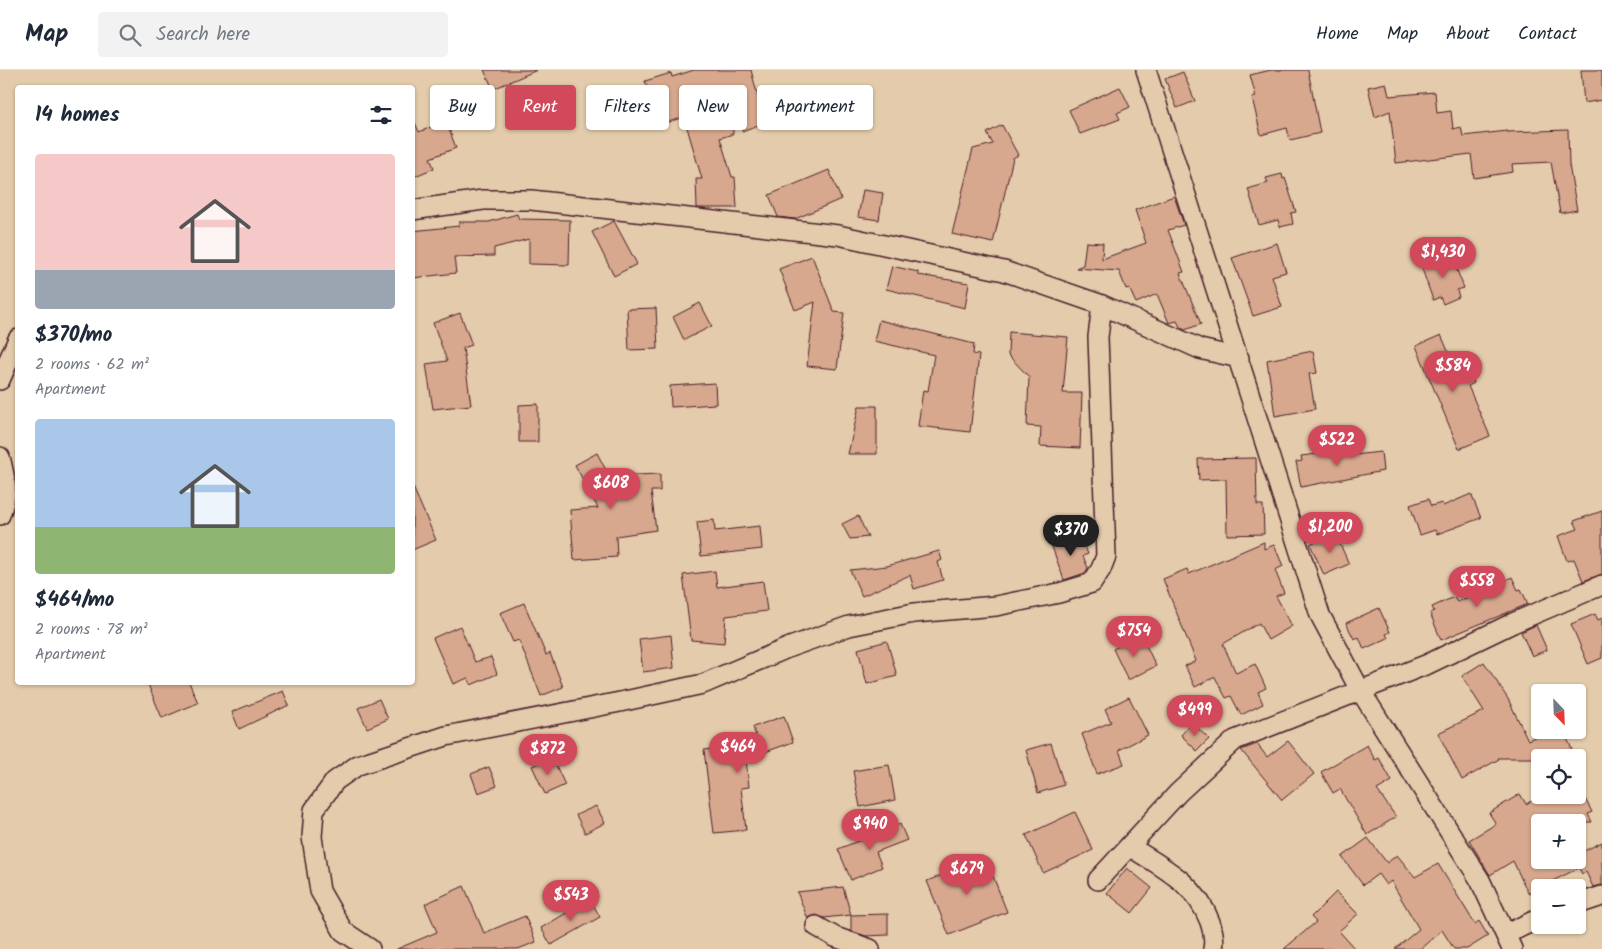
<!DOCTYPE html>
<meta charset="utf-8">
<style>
:root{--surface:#fff;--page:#f2f2f3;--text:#1f2937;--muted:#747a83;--line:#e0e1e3;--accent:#d1495b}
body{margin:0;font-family:Kalam,sans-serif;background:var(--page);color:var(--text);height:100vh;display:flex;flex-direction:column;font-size:19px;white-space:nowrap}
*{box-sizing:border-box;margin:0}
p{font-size:16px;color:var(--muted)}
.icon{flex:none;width:28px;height:28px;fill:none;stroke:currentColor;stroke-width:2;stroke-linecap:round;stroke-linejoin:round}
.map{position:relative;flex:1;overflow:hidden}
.side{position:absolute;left:15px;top:15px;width:400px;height:600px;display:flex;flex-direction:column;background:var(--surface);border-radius:5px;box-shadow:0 1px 4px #0004}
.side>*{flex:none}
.guide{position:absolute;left:430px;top:15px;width:475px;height:45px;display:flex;gap:10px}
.needle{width:32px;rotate:157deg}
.fabs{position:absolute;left:1531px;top:614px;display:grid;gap:10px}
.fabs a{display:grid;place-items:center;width:55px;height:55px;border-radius:5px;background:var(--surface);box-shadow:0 1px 4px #0004;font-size:25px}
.price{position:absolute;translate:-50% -42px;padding:0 11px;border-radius:18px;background:var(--accent);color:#fff;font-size:16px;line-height:32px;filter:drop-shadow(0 1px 2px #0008)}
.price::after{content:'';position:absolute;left:50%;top:30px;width:15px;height:11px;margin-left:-8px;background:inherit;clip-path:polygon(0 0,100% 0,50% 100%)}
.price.current{background:#222;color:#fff}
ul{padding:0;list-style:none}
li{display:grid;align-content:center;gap:10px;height:265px;padding:0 20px}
li span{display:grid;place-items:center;height:155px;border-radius:5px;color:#555}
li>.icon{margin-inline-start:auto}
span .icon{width:90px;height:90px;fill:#fffc;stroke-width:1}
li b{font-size:21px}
h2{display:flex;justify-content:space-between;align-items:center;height:60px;padding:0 20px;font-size:21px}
.chip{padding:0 18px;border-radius:5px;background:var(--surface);box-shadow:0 1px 4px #0004;font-size:18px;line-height:45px}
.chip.current{background:var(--accent);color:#fff}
header{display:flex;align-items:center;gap:30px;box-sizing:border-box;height:70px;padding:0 25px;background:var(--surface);border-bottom:1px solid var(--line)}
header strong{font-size:24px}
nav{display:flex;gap:28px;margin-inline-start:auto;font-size:18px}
.search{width:350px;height:45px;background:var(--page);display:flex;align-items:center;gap:12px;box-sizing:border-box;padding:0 18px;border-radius:5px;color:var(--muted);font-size:19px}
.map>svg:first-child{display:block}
.building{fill:#d7a88d;stroke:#4a1f2b}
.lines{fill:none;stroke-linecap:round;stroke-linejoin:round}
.street-casing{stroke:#4a1f2b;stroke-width:22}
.street{stroke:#e3cbab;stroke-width:19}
</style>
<header>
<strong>Map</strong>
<div class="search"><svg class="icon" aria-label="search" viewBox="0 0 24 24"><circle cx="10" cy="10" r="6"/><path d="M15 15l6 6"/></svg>Search here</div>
<nav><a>Home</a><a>Map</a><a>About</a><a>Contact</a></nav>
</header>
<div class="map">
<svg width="1602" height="879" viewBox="0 0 1602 879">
<rect width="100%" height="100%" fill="#e3cbab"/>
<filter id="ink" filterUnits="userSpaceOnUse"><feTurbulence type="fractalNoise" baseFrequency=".02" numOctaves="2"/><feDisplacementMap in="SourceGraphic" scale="10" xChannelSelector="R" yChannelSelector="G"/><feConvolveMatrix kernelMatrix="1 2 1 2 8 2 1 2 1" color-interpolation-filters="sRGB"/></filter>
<g filter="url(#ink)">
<path class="building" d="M 484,0 L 537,0 L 493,19 Z
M 694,0 L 751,0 L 760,35 L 763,33 L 769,51 L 742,61 L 732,38 L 733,64 L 720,68 L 732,107 L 735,107 L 737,138 L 697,138 L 696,109 L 702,109 L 684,47 L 659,55 L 645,11 L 671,3 L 672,7 Z
M 1271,0 L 1308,0 L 1320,63 L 1290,70 L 1287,58 L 1261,65 L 1252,28 L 1256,27 L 1250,5 Z
M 1581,0 L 1602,0 L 1602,30 L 1584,33 Z
M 1183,2 L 1195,31 L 1177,38 L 1165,9 Z
M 1386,13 L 1389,26 L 1435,22 L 1437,43 L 1451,41 L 1453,59 L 1461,57 L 1463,66 L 1507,61 L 1507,62 L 1568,60 L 1569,95 L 1577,140 L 1560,143 L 1551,92 L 1512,94 L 1513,102 L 1474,108 L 1471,84 L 1396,93 L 1390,41 L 1375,47 L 1368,17 Z
M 1120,17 L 1130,37 L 1117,43 L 1120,49 L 1080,64 L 1069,40 Z
M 413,48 L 419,62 L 446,51 L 456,78 L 430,88 L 434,98 L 413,107 Z
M 1002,55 L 1018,85 L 1013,88 L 993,173 L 952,164 L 973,79 L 993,74 L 987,63 Z
M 829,100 L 841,129 L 795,149 L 778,147 L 769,125 Z
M 1282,104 L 1283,109 L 1285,108 L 1296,142 L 1291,143 L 1293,154 L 1280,157 L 1278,150 L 1259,155 L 1248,119 L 1268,113 L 1266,108 Z
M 863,120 L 883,123 L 879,150 L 858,147 Z
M 1174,126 L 1184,155 L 1168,160 L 1184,202 L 1180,203 L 1201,254 L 1185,260 L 1180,257 L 1177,251 L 1169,253 L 1157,224 L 1136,233 L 1129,218 L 1126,219 L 1119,201 L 1076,198 L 1083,195 L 1086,172 L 1103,173 L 1102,189 L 1146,173 L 1135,140 Z
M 517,144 L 519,149 L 570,150 L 569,195 L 529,194 L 529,169 L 494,178 L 494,186 L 454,187 L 456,203 L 412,208 L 412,161 L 459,156 L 459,152 L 489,152 Z
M 614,151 L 637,194 L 614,206 L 592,162 Z
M 1277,173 L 1286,202 L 1272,206 L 1282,237 L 1253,246 L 1232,188 Z
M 1451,185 L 1464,218 L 1457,220 L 1459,227 L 1443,234 L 1440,227 L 1433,230 L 1421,196 Z
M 812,186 L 834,242 L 844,243 L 837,299 L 807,296 L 815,232 L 795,240 L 779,199 Z
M 892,196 L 918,202 L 918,205 L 969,213 L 965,238 L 886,219 Z
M 700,233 L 712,256 L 684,270 L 673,247 Z
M 656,238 L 658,279 L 629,280 L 627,239 Z
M 460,243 L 472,275 L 463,278 L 471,335 L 433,339 L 426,294 L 447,291 L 433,253 Z
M 879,250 L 974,274 L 973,284 L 979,285 L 970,362 L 918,356 L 923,320 L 928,321 L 934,285 L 874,271 Z
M 1009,262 L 1068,267 L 1063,323 L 1082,323 L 1080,378 L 1040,376 L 1041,357 L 1027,356 L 1029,307 L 1008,285 Z
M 1441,265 L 1455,297 L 1465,292 L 1474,313 L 1468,316 L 1490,366 L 1459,379 L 1416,276 Z
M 1313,281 L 1317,303 L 1309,304 L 1315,339 L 1275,346 L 1267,290 Z
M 715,313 L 716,334 L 671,337 L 670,316 Z
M 538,334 L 538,372 L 519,372 L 519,335 Z
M 859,336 L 877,336 L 877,384 L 848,384 Z
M 1333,382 L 1334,387 L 1381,382 L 1383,401 L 1301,417 L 1296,392 L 1302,391 L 1301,386 Z
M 597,383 L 609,406 L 660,404 L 660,421 L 651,421 L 656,460 L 616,466 L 617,487 L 574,490 L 570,440 L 598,438 L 575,395 Z
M 1256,388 L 1257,435 L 1263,435 L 1264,464 L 1227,465 L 1226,409 L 1199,410 L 1198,389 Z
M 412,415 L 436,470 L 412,480 Z
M 1471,424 L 1481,448 L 1437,464 L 1435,460 L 1420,465 L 1410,435 L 1428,429 L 1431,436 L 1442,433 L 1443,436 Z
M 1602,441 L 1602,504 L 1583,511 L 1574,489 L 1567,491 L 1558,466 L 1578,459 L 1574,451 Z
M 858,446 L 868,467 L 850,469 L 842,454 Z
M 714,450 L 715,461 L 760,456 L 762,479 L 701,486 L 697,452 Z
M 1335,463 L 1349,494 L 1324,505 L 1310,474 Z
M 1075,464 L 1077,470 L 1081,468 L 1088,484 L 1083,486 L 1088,498 L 1085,503 L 1064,510 L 1051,474 Z
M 1264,472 L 1264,479 L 1274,475 L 1283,496 L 1275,500 L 1284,523 L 1276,526 L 1292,556 L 1268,570 L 1259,553 L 1223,574 L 1236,603 L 1255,594 L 1266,618 L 1258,622 L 1263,634 L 1241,645 L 1231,626 L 1226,628 L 1215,607 L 1195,617 L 1185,596 L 1196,591 L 1163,509 L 1187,499 L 1189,504 Z
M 939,481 L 942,490 L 938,492 L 943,510 L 914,519 L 910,505 L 862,526 L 850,500 L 887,496 Z
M 715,501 L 717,517 L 763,511 L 767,541 L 726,546 L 724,573 L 691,570 L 683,505 Z
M 1512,507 L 1518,520 L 1521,519 L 1528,534 L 1441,570 L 1430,543 L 1434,541 L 1432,537 L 1454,527 L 1457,532 Z
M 524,533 L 546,585 L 550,583 L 563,617 L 541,626 L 519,570 L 513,572 L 500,543 Z
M 1379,538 L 1390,562 L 1386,564 L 1388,568 L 1364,579 L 1359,567 L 1354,569 L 1346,553 Z
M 1595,544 L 1598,550 L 1602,548 L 1602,588 L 1588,594 L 1571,554 Z
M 1536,555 L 1547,580 L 1532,586 L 1521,562 Z
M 460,556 L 475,592 L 491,587 L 497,604 L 471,615 L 468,608 L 453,614 L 433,568 Z
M 671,565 L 674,598 L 643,602 L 639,569 Z
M 1141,565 L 1156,596 L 1128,610 L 1113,579 Z
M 887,571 L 897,606 L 867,614 L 858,579 Z
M 1484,592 L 1508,629 L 1528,670 L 1550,660 L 1563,660 L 1572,679 L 1554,688 L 1498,688 L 1499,689 L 1462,710 L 1438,663 L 1484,641 L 1462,606 Z
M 147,612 L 189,612 L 198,633 L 162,648 Z
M 283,621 L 289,635 L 239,659 L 232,642 Z
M 1129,627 L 1148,665 L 1119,680 L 1124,694 L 1097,704 L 1082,664 L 1111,652 L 1105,639 Z
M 379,629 L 388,649 L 367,658 L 358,638 Z
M 784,646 L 793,672 L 746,689 L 749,717 L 741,718 L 746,760 L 714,763 L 704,680 L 758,673 L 753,657 Z
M 1192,653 L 1209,669 L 1197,681 L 1181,665 Z
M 1288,671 L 1314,704 L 1282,730 L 1241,680 L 1257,674 L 1267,687 Z
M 1051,673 L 1064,715 L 1038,723 L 1026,680 Z
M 1367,675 L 1375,690 L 1379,688 L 1392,711 L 1377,720 L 1396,747 L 1367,765 L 1340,719 L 1333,723 L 1321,702 Z
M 552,687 L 565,715 L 545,724 L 532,696 Z
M 889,695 L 895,730 L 860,737 L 853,701 Z
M 489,697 L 497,716 L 478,723 L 471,704 Z
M 1520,724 L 1526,734 L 1542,725 L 1583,725 L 1592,742 L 1588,744 L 1592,752 L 1540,752 L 1540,790 L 1578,790 L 1578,784 L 1602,772 L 1602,815 L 1593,817 L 1586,802 L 1582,804 L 1579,798 L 1528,823 L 1513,791 L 1490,805 L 1469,770 L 1496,754 L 1489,743 Z
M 596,736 L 605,753 L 585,763 L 576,745 Z
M 1075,742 L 1093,780 L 1043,803 L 1026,765 Z
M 900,754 L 907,770 L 876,782 L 882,797 L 851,810 L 838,779 Z
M 1368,768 L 1387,793 L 1397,785 L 1415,807 L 1438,794 L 1475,854 L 1479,851 L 1488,866 L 1467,879 L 1454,879 L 1442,860 L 1420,879 L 1395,879 L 1419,859 L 1391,811 L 1386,815 L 1378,804 L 1363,815 L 1342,787 Z
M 986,788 L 1007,842 L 949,865 L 927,811 Z
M 1127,798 L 1152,818 L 1132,843 L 1107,823 Z
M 464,816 L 484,863 L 525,846 L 536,872 L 518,879 L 397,879 L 437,862 L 425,834 Z
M 843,817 L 851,845 L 824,848 L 816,845 L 808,849 L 797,822 Z
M 1336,822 L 1358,844 L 1339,861 L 1355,879 L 1284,879 L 1316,852 L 1311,847 Z
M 590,829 L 600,847 L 551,875 L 541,858 Z
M 888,844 L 888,865 L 866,866 L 851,861 L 851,845 Z"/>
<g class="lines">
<g class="street-casing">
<path id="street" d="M 1146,0 L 1320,545 L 1360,620 L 1480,810 L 1512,879
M 412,140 L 483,130 L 531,130 L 838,165 L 1004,201 L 1102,235 L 1200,279 L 1239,288
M 0,310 L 18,269
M 0,387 C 6,412 9,420 0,445
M 1129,776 C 1163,798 1195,812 1210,852 C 1213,861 1215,870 1213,879
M 1098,810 L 1178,723 L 1235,670 L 1428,594 L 1513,553 L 1602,515
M 1578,834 L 1602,826
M 816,856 L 835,867 L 870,879
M 1506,864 L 1540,848
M 370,879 L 343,861 L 320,821 L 312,767 L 314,740 L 335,711 L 358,695 L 446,666 L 620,632 L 703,614 L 790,577 L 849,556 L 914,543 L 996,536 L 1059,523 L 1092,513 L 1101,499 L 1106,486 L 1098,267 L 1102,235"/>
</g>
<use href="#street" class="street"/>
</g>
</g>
</svg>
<div class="fabs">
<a><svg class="needle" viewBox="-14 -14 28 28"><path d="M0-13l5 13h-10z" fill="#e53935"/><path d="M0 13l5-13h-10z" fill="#747a83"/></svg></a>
<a><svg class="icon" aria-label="locate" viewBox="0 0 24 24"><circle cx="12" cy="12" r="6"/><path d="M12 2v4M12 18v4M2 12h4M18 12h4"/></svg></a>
<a>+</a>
<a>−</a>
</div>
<b class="price" style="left:1443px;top:209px">$1,430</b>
<b class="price" style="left:1453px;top:323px">$584</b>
<b class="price" style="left:1337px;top:397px">$522</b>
<b class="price" style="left:611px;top:440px">$608</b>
<b class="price" style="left:1330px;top:484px">$1,200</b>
<b class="price current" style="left:1071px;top:487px">$370</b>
<b class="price" style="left:1477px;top:538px">$558</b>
<b class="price" style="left:1134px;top:588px">$754</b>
<b class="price" style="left:1195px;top:667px">$499</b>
<b class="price" style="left:738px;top:704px">$464</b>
<b class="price" style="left:548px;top:706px">$872</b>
<b class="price" style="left:870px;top:781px">$940</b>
<b class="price" style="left:967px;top:826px">$679</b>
<b class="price" style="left:571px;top:852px">$543</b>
<div class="guide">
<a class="chip">Buy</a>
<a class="chip current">Rent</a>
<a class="chip">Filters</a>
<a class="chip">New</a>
<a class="chip">Apartment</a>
</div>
<section class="side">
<h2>14 homes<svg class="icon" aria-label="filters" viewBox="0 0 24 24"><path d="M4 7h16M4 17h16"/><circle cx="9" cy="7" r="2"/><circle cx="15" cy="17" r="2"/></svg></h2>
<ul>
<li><span style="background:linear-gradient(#f6c9c9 75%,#9aa5b1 0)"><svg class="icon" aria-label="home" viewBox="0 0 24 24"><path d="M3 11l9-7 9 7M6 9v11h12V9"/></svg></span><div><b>$370/mo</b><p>2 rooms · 62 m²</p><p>Apartment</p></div></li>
<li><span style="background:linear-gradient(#a9c7e8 70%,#8fb573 0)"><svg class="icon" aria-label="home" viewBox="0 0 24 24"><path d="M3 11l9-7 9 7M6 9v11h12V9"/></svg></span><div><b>$464/mo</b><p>2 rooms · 78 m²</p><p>Apartment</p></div></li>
</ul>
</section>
</div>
